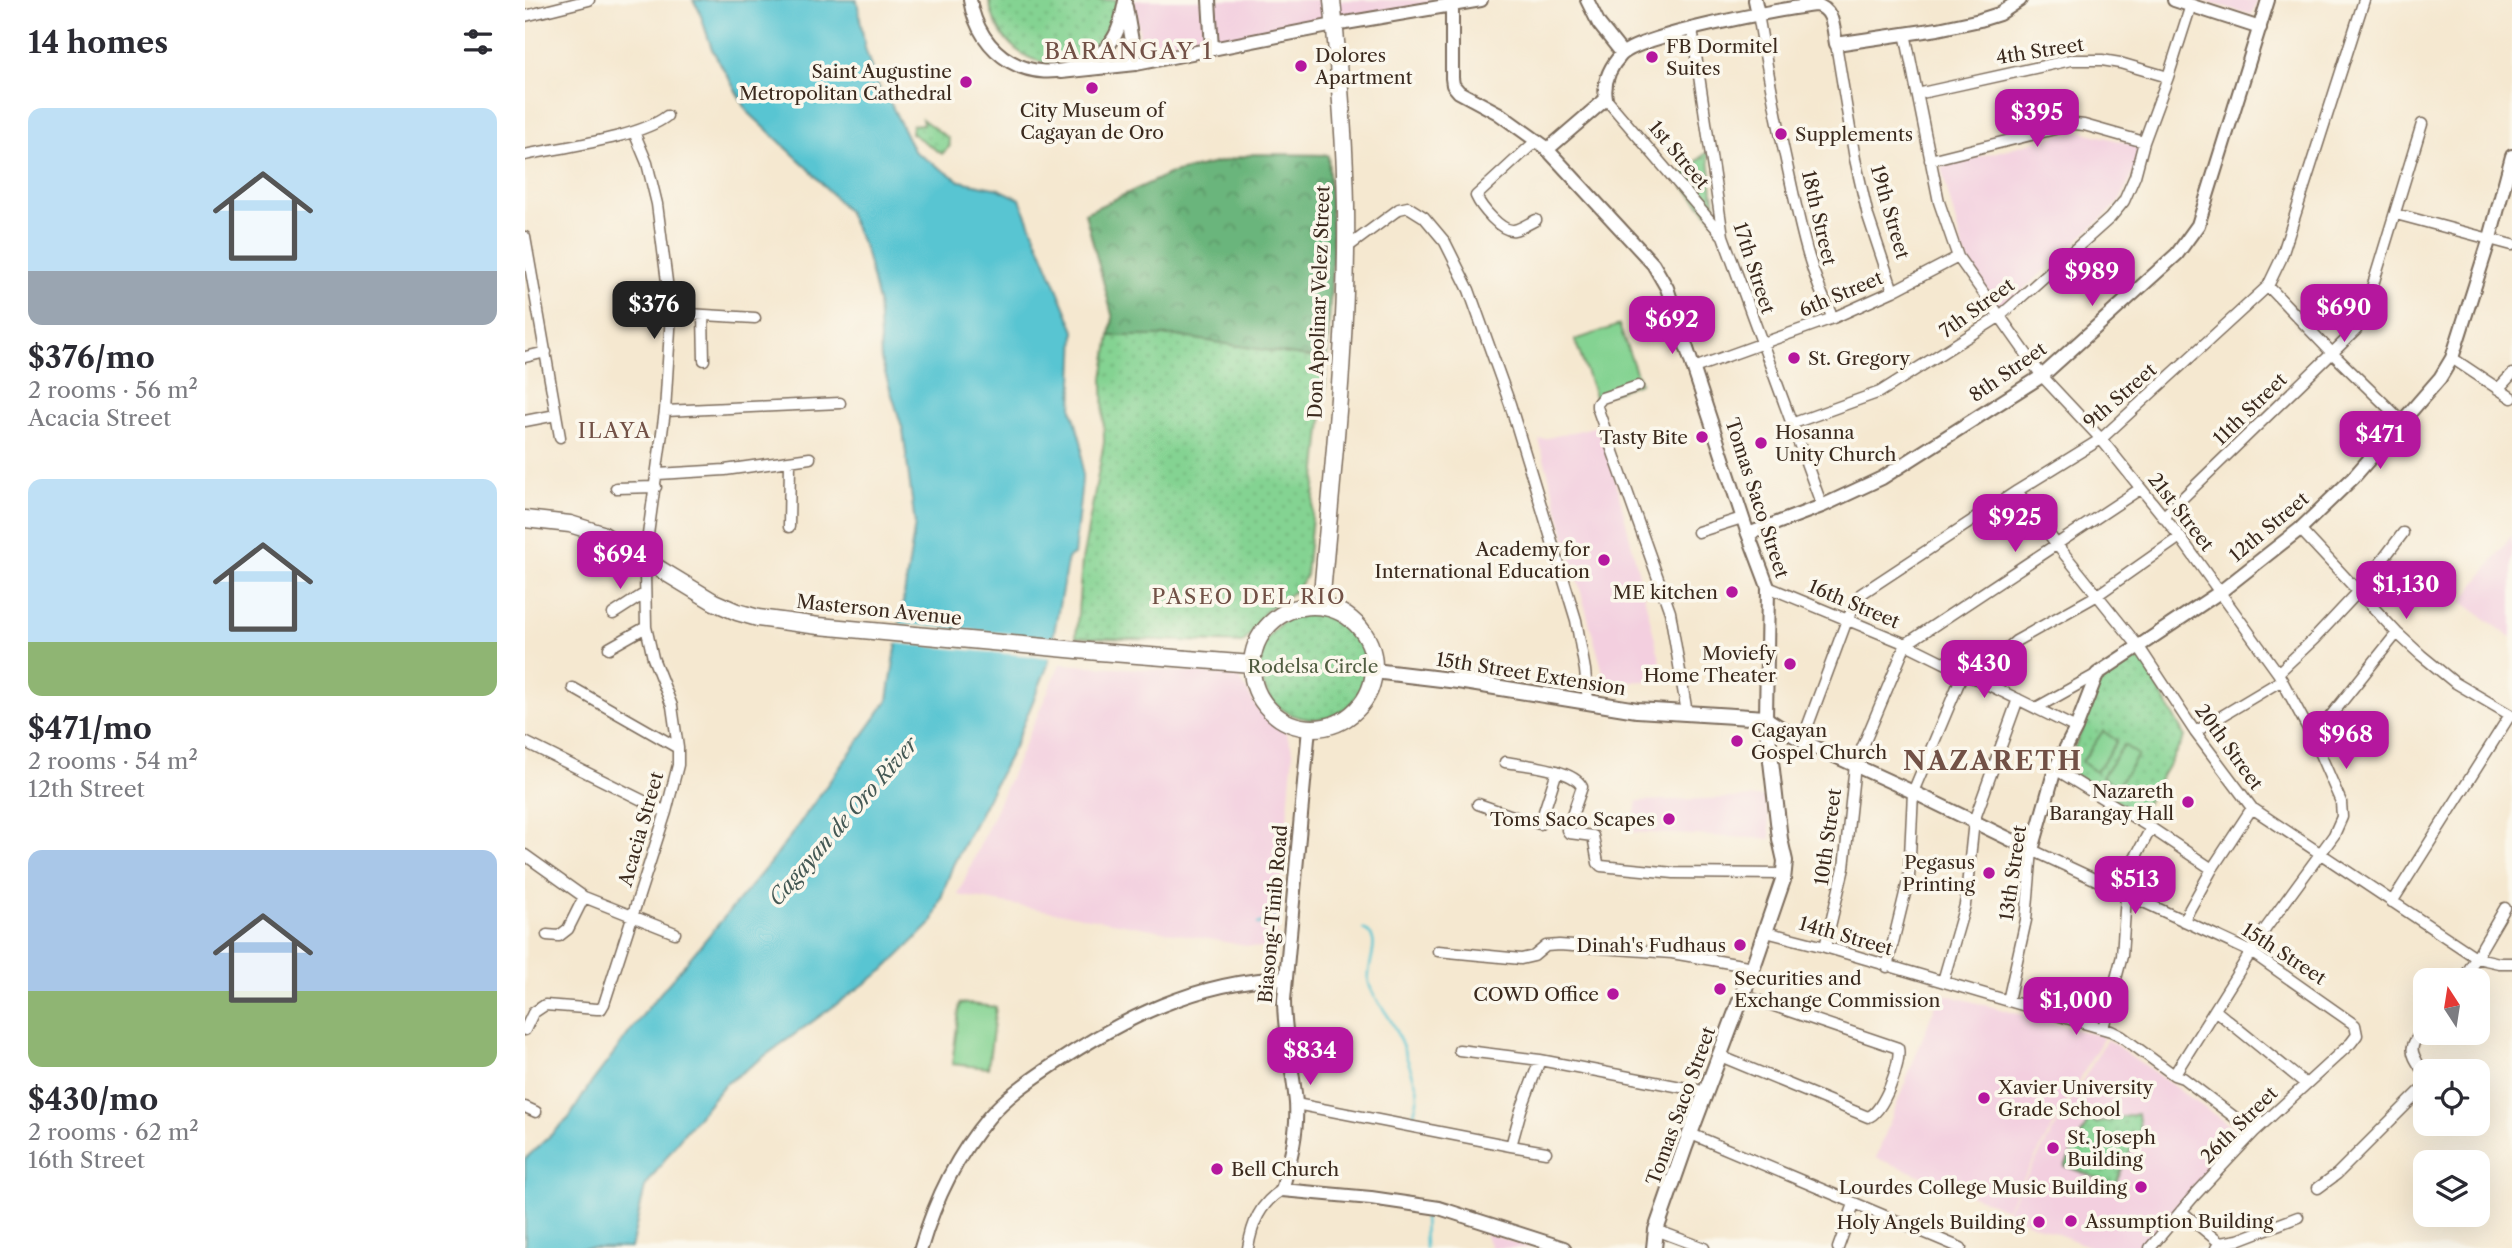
<!DOCTYPE html>
<meta charset="utf-8">
<style>
:root{--surface:#fff;--page:#f7f7f7;--text:#2b2b33;--muted:#7c7c81;--accent:#b5179e}
body{margin:0;font-family:"Libre Caslon Text",serif;background:var(--page);color:var(--text);height:100vh;display:flex;flex-direction:column;font-size:26px;white-space:nowrap}
*{box-sizing:border-box;margin:0}
p{font-size:23px;color:var(--muted)}
.icon{flex:none;width:38px;height:38px;fill:none;stroke:currentColor;stroke-width:2;stroke-linecap:round;stroke-linejoin:round}
.map{position:relative;flex:1;overflow:hidden}
.side{display:flex;flex-direction:column;background:var(--surface);width:525px}
.side>*{flex:none}
.needle{width:46px;rotate:348deg}
.controls{position:absolute;left:1888px;top:968px;display:grid;gap:14px}
.controls a{display:grid;place-items:center;width:77px;height:77px;border-radius:14px;background:var(--surface);box-shadow:0 7px 28px #0002;font-size:35px}
.price{position:absolute;translate:-50% -60px;padding:0 16px;border-radius:14px;background:var(--accent);color:#fff;font-size:23px;line-height:46px;filter:drop-shadow(0 2px 4px #0008)}
.price::after{content:'';position:absolute;left:50%;top:42px;width:21px;height:16px;margin-left:-10px;background:inherit;clip-path:polygon(0 0,100% 0,50% 100%)}
.price.selected{background:#222;color:#fff}
ul{padding:0;list-style:none}
li{display:grid;align-content:center;gap:14px;height:371px;padding:0 28px}
li span{display:grid;place-items:center;height:217px;border-radius:14px;color:#555}
li>.icon{margin-inline-start:auto}
span .icon{width:126px;height:126px;fill:#fffc;stroke-width:1}
li b{font-size:30px}
h2{display:flex;justify-content:space-between;align-items:center;height:84px;padding:0 28px;font-size:30px}
main{display:flex;flex:1;min-height:0}
.map>svg:first-child{display:block}
.built{fill:#f3cfdf}
.green{fill:url(#green-dots);stroke:#607e58;stroke-width:2}
.forest{fill:url(#forest-crowns);stroke:#53704d;stroke-width:2}
.pitch{fill:#84d392;stroke:#607e58;stroke-width:2}
.water{fill:#59c5d2;stroke:#4a7878;stroke-width:2}
.pier{fill:#f5e8d0}
.lines{fill:none;stroke-linecap:round;stroke-linejoin:round}
.stream{stroke:#59c5d2;stroke-width:2.5}
.minor-casing{stroke:#7c6c5c;stroke-width:13}
.tertiary-casing{stroke:#7c6c5c;stroke-width:16}
.secondary-casing{stroke:#7c6c5c;stroke-width:18}
.primary-casing{stroke:#7c6c5c;stroke-width:19}
.minor{stroke:#fff;stroke-width:10}
.tertiary{stroke:#fff;stroke-width:12}
.secondary{stroke:#fff;stroke-width:14}
.primary{stroke:#fff;stroke-width:16}
.primary-bridge-casing{stroke:#7c6c5c;stroke-width:19;stroke-linecap:butt}
.primary-bridge{stroke:#fff;stroke-width:16}
.poi-dot{fill:#b5179e;stroke:#fbf7ec;stroke-width:2.5}
.labels{text-anchor:middle;dominant-baseline:central;stroke-width:7;stroke-linejoin:round;paint-order:stroke}
.poi-label{font-size:19px;fill:#3b2a1e;stroke:#fbf7ec;text-anchor:end}
.street-label{font-size:19px;fill:#3b2a1e;stroke:#fbf7ec}
.park-label{font-size:19px;fill:#515d41;stroke:#fbf7ec}
.neighbourhood-label{font-size:21px;letter-spacing:2px;fill:#725146;stroke:#fbf7ec}
.water-label{font-size:21px;font-style:italic;fill:#445854;stroke:#fbf7ec}
.quarter-label{font-size:23px;letter-spacing:2px;fill:#725146;stroke:#fbf7ec}
.district-label{font-size:26px;font-weight:bold;letter-spacing:2px;fill:#725146;stroke:#fbf7ec}
</style>
<main>
<section class="side">
<h2>14 homes<svg class="icon" aria-label="filters" viewBox="0 0 24 24"><path d="M4 7h16M4 17h16"/><circle cx="9" cy="7" r="2"/><circle cx="15" cy="17" r="2"/></svg></h2>
<ul>
<li><span style="background:linear-gradient(#bfe0f5 75%,#9aa5b1 0)"><svg class="icon" aria-label="home" viewBox="0 0 24 24"><path d="M3 11l9-7 9 7M6 9v11h12V9"/></svg></span><div><b>$376/mo</b><p>2 rooms · 56 m²</p><p>Acacia Street</p></div></li>
<li><span style="background:linear-gradient(#bfe0f5 75%,#8fb573 0)"><svg class="icon" aria-label="home" viewBox="0 0 24 24"><path d="M3 11l9-7 9 7M6 9v11h12V9"/></svg></span><div><b>$471/mo</b><p>2 rooms · 54 m²</p><p>12th Street</p></div></li>
<li><span style="background:linear-gradient(#a9c7e8 65%,#8fb573 0)"><svg class="icon" aria-label="home" viewBox="0 0 24 24"><path d="M3 11l9-7 9 7M6 9v11h12V9"/></svg></span><div><b>$430/mo</b><p>2 rooms · 62 m²</p><p>16th Street</p></div></li>
</ul>
</section>
<div class="map">
<svg width="1987" height="1248" viewBox="0 0 1987 1248">
<defs>
<pattern id="green-dots" width="8" height="8" patternUnits="userSpaceOnUse" patternTransform="scale(1.75)"><rect width="8" height="8" fill="#84d392"/><path d="M2 2h.1M6 6h.1" fill="none" stroke="#73b57d" stroke-width="1.8" stroke-linecap="round"/></pattern>
<pattern id="forest-crowns" width="20" height="18" patternUnits="userSpaceOnUse" patternTransform="scale(1.75)"><rect width="20" height="18" fill="#6bb57c"/><path d="M2 6a3 3 0 1 1 6 0M12 15a3 3 0 1 1 6 0" fill="none" stroke="#599365"/></pattern>
</defs>
<rect width="100%" height="100%" fill="#fbf7ec"/>
<filter id="ink" filterUnits="userSpaceOnUse"><feTurbulence type="fractalNoise" baseFrequency=".0143" numOctaves="2"/><feDisplacementMap in="SourceGraphic" scale="14" xChannelSelector="R" yChannelSelector="G"/><feConvolveMatrix kernelMatrix="1 2 1 2 8 2 1 2 1" color-interpolation-filters="sRGB"/></filter>
<filter id="wash" filterUnits="userSpaceOnUse"><feTurbulence type="fractalNoise" baseFrequency=".00686" numOctaves="4" result="noise"/><feDisplacementMap in="SourceGraphic" scale="28" xChannelSelector="R" yChannelSelector="G"/><feGaussianBlur stdDeviation="1.57" result="paint"/><feColorMatrix in="noise" values="0 0 0 0 0 0 0 0 0 0 0 0 0 0 0 0 0 1.4 0 .05"/><feComposite in="paint" operator="in"/></filter>
<g filter="url(#wash)">
<rect width="100%" height="100%" fill="#f5e8d0"/>
<path class="built" d="M 608,0 L 931,0 L 619,57 Z
M 1676,0 L 1733,0 L 1727,15 Z
M 1555,131 L 1614,146 L 1610,169 L 1594,203 L 1496,292 L 1474,308 L 1439,254 L 1416,167 L 1537,134 Z
M 1077,425 L 1140,680 L 1081,683 L 1014,440 Z
M 1987,535 L 1987,638 L 1937,602 Z
M 535,664 L 713,675 L 732,708 L 761,733 L 768,751 L 751,951 L 433,895 Z
M 1241,797 L 1246,839 L 1107,832 L 1112,801 Z
M 1415,993 L 1579,1037 L 1481,1209 L 1351,1158 Z
M 1582,1039 L 1718,1135 L 1620,1248 L 1568,1248 L 1480,1213 Z
M 960,1233 L 1007,1248 L 966,1248 Z"/>
<path class="green" d="M 464,0 L 592,0 C 584,88 477,82 464,0 Z
M 397,119 L 423,138 L 425,146 L 417,154 L 386,133 L 387,125 L 398,124 Z
M 1183,151 L 1192,224 L 1153,179 Z
M 729,154 L 803,155 L 808,248 L 800,391 L 781,575 C 768,600 757,595 741,612 C 731,621 727,636 717,643 L 551,637 L 557,561 L 579,442 L 578,378 L 588,318 L 560,213 L 644,174 Z
M735 666a53 53 0 1 1 106 0a53 53 0 1 1-106 0Z
M 1614,653 L 1660,737 L 1614,815 L 1541,769 L 1578,675 Z
M 1613,1114 L 1615,1129 L 1590,1185 L 1540,1166 L 1564,1120 L 1573,1123 Z"/>
<path class="forest" d="M 729,154 L 803,155 L 808,248 L 802,360 L 651,336 L 585,336 L 588,318 L 560,213 L 644,174 Z"/>
<path class="pitch" d="M 1094,325 L 1115,383 L 1071,399 L 1050,340 Z
M 1578,731 L 1592,741 L 1571,772 L 1557,762 Z
M 1599,745 L 1613,755 L 1592,786 L 1577,777 Z
M 435,1003 L 471,1007 L 463,1068 L 427,1064 Z"/>
<path class="water" d="M 168,0 L 332,0 L 340,48 L 347,70 L 355,90 L 363,98 L 389,151 L 435,181 L 474,189 L 495,199 L 550,331 L 547,409 L 557,445 L 557,480 L 549,555 L 543,557 L 523,665 L 489,747 L 428,865 L 407,923 L 359,970 L 198,1086 L 155,1138 L 120,1187 L 106,1248 L 0,1248 L 0,1159 L 44,1118 L 64,1086 L 126,1004 L 251,856 L 363,700 L 390,524 L 378,430 L 356,360 L 353,302 L 340,249 L 322,211 L 283,168 L 223,112 L 187,49 L 174,10 Z"/>
<path class="pier" d="M 371,623 L 532,638 L 528,658 L 368,643 Z"/>
<g class="lines">
<path class="stream" d="M 733,924 L 756,917
M 838,929 C 860,937 840,966 844,983 C 847,997 859,1008 866,1021 C 877,1041 884,1065 892,1087 L 893,1097 L 888,1117
M 899,1213 L 900,1248"/>
</g>
</g>
<g filter="url(#ink)">
<g class="lines">
<g class="minor-casing">
<path id="minor" d="M 1233,14 C 1242,68 1252,121 1264,174 C 1275,224 1284,272 1308,318
M 0,16 L 64,0
M 1167,29 L 1198,236 L 1297,506
M 1380,33 L 1414,202 L 1433,257 L 1517,376 L 1576,439 L 1655,537 L 1753,673 L 1788,738 L 1816,802 L 1817,817 L 1809,835 L 1741,928 L 1649,1075
M 1311,44 L 1330,159 L 1343,216 L 1368,291
M 1392,94 L 1546,60 L 1577,60 L 1595,63 L 1643,77
M 1081,99 L 1198,236
M 109,132 L 122,163 L 132,204 L 146,313 L 140,411 L 121,549
M 0,155 C 37,147 114,138 142,116
M 1405,160 L 1550,124 L 1559,125 L 1619,142
M 1871,214 L 1987,245
M 1011,220 C 1004,223 996,229 989,230 C 976,232 956,207 951,196 L 1012,140
M 0,237 L 35,437
M 820,249 L 874,209 L 883,207 L 899,217 L 920,242 L 944,290 L 985,404 L 1051,620 L 1060,670 L 1063,701
M 1743,286 L 1807,353 L 1877,421
M 146,313 L 230,318
M 178,315 L 179,360
M 0,357 L 21,352
M 1927,358 L 1987,398
M 1169,368 L 1308,318 L 1368,291 L 1433,257
M 1113,386 L 1077,398 L 1072,404 L 1072,407 L 1145,612 L 1162,713
M 1973,389 L 1987,374
M 140,411 L 315,403
M 0,421 L 31,415
M 1266,424 L 1355,392 L 1474,317 L 1585,218 L 1599,201 L 1610,176 L 1619,142 L 1643,77 L 1666,5
M 133,474 L 200,470 L 285,458
M 91,488 L 131,487
M 1492,491 L 1532,545 L 1614,647 L 1670,732 L 1727,808 L 1952,958 L 1974,963 L 1987,963
M 1638,517 L 1831,330 L 1839,314 L 1897,124
M 264,527 L 265,462
M 1775,529 L 1872,633 L 1896,655 L 1929,682 L 1987,716
M 1173,532 L 1217,518
M 1243,587 L 1381,644 L 1551,728
M 88,614 L 119,594
M 84,648 L 121,627
M 1753,673 L 1789,639 L 1834,591 L 1878,533
M 1448,678 L 1491,641 L 1571,596 L 1655,537
M 48,688 L 153,748
M 1511,708 L 1572,674
M 1670,732 L 1757,680
M 1788,738 L 1872,633
M 1277,741 L 1322,620 L 1336,594 L 1492,491 L 1576,439 L 1743,286 L 1756,259 L 1839,0
M 0,742 L 141,812
M 980,762 C 999,765 1049,769 1057,787 L 1042,830 L 1044,833 L 1068,836 L 1073,863 L 1076,866 L 1149,873 L 1259,874
M 1530,769 L 1626,828 L 1687,869
M 953,804 L 996,819 L 1015,824 L 1032,771
M 0,855 L 59,897 L 150,933
M 1593,890 L 1626,828
M 1867,902 L 1985,715
M 1658,921 L 1687,869 L 1727,808
M 1241,932 L 1300,947 L 1586,1031 L 1596,1036 L 1649,1075 L 1658,1078 L 1729,1132
M 22,935 L 34,936 L 43,929 L 59,897
M 1300,947 L 1319,868 L 1330,765 L 1381,644 L 1615,489
M 913,951 L 996,959 L 1009,956 L 1021,946 L 1034,945 L 1147,953 L 1228,967
M 1362,967 L 1384,877 L 1388,792 L 1438,673
M 1938,980 L 1980,908
M 1418,981 L 1440,905 L 1449,821 L 1493,699
M 1483,1001 L 1501,920 L 1507,850 L 1726,952 L 1830,1025 L 1832,1035 L 1826,1043 L 1729,1132 L 1669,1196 L 1625,1248
M 1691,1011 L 1781,1084
M 1578,1028 L 1597,956 L 1601,895
M 1900,1028 C 1880,1049 1887,1053 1900,1075
M 0,1030 L 8,1013 L 20,1005 L 72,1009 L 76,1009 L 79,1004 L 141,812 L 153,765 L 153,748 L 147,706 L 128,658 L 121,627 L 120,573
M 934,1050 L 1015,1060 L 1182,1092
M 1195,1056 L 1343,1117 C 1358,1113 1377,1062 1373,1048 L 1217,995
M 771,1104 L 986,1146 L 996,1110 L 1015,1060
M 0,1107 L 11,1112
M 1166,1134 L 1436,1248
M 986,1146 L 1021,1152
M 1793,1188 L 1812,1174 L 1900,1086
M 1656,1211 L 1695,1243
M 1131,1230 L 1179,1248
M 723,1248 C 727,1224 735,1203 757,1190
M 1313,1248 L 1329,1204
M 1691,1248 L 1695,1243 L 1713,1240 L 1773,1217"/>
</g>
<g class="tertiary-casing">
<path id="tertiary" d="M 445,0 C 454,55 505,87 557,64 C 568,59 579,53 586,42 C 595,30 597,15 600,1
M 684,0 L 687,49
M 927,0 L 927,78 L 928,85 L 934,92 L 973,113 L 1019,146 L 1128,264 L 1142,288 L 1223,534 L 1243,587 L 1241,718 L 1277,741 L 1388,792 L 1507,850 L 1530,769 L 1551,728 L 1572,674 L 1695,592 L 1775,529 L 1828,478 L 1915,378 L 1927,358 L 1965,238 L 1987,156
M 1062,0 L 1074,24 L 1097,53
M 1230,0 L 1233,14
M 1649,0 L 1735,28
M 601,7 L 611,64
M 536,72 L 611,64 L 809,25 L 956,0
M 1023,149 L 1081,99 C 1078,82 1085,67 1096,55 C 1116,35 1258,8 1291,5 C 1309,9 1308,28 1311,44 L 1413,29 L 1455,20 L 1474,14 L 1495,0
M 1223,534 L 1297,506 L 1357,478 L 1517,376 L 1652,254 L 1673,225 L 1743,0
M 784,728 L 759,1000 C 759,1036 768,1068 771,1103 C 773,1133 765,1161 757,1190 L 846,1198 L 914,1208 L 1039,1248
M 396,1248 C 410,1200 431,1156 464,1117 C 481,1097 504,1081 525,1067 C 596,1019 674,980 761,978"/>
</g>
<g class="secondary-casing">
<path id="secondary" d="M 849,671 L 933,681 L 1112,710 L 1241,718 L 1255,839 L 1260,861 L 1258,880 L 1228,967 L 1160,1147 L 1131,1230 L 1129,1248"/>
</g>
<g class="primary-casing">
<path id="primary" d="M 0,519 L 45,524 L 77,534
M 796,606 C 807,474 823,340 821,207 C 820,138 814,69 807,0
M727 667a61 61 0 1 1 122 0a61 61 0 1 1-122 0Z
M 574,652 L 727,664"/>
</g>
<use href="#minor" class="minor"/>
<use href="#tertiary" class="tertiary"/>
<use href="#secondary" class="secondary"/>
<use href="#primary" class="primary"/>
<g class="primary-bridge-casing">
<path id="primary-bridge" d="M 77,534 L 189,602 L 212,612 L 233,618 L 294,626 L 574,652"/>
</g>
<use href="#primary-bridge" class="primary-bridge"/>
</g>
</g>
<g class="poi-dot">
<circle cx="1127" cy="57" r="7"/>
<circle cx="776" cy="66" r="7"/>
<circle cx="441" cy="82" r="7"/>
<circle cx="567" cy="88" r="7"/>
<circle cx="1256" cy="134" r="7"/>
<circle cx="1269" cy="358" r="7"/>
<circle cx="1177" cy="437" r="7"/>
<circle cx="1236" cy="443" r="7"/>
<circle cx="1079" cy="560" r="7"/>
<circle cx="1207" cy="592" r="7"/>
<circle cx="1265" cy="664" r="7"/>
<circle cx="1212" cy="741" r="7"/>
<circle cx="1663" cy="802" r="7"/>
<circle cx="1144" cy="819" r="7"/>
<circle cx="1464" cy="873" r="7"/>
<circle cx="1215" cy="945" r="7"/>
<circle cx="1195" cy="989" r="7"/>
<circle cx="1088" cy="994" r="7"/>
<circle cx="1459" cy="1098" r="7"/>
<circle cx="1528" cy="1148" r="7"/>
<circle cx="692" cy="1169" r="7"/>
<circle cx="1616" cy="1187" r="7"/>
<circle cx="1546" cy="1221" r="7"/>
<circle cx="1514" cy="1222" r="7"/>
</g>
<g class="labels">
<g class="poi-label">
<text x="1141" y="46" text-anchor="start">FB Dormitel<tspan x="1141" dy="22">Suites</tspan></text>
<text x="790" y="55" text-anchor="start">Dolores<tspan x="790" dy="22">Apartment</tspan></text>
<text x="427" y="71">Saint Augustine<tspan x="427" dy="22">Metropolitan Cathedral</tspan></text>
<text x="567" y="110" text-anchor="middle">City Museum of<tspan x="567" dy="22">Cagayan de Oro</tspan></text>
<text x="1270" y="134" text-anchor="start">Supplements</text>
<text x="1283" y="358" text-anchor="start">St. Gregory</text>
<text x="1250" y="432" text-anchor="start">Hosanna<tspan x="1250" dy="22">Unity Church</tspan></text>
<text x="1163" y="437">Tasty Bite</text>
<text x="1065" y="549">Academy for<tspan x="1065" dy="22">International Education</tspan></text>
<text x="1193" y="592">ME kitchen</text>
<text x="1251" y="653">Moviefy<tspan x="1251" dy="22">Home Theater</tspan></text>
<text x="1226" y="730" text-anchor="start">Cagayan<tspan x="1226" dy="22">Gospel Church</tspan></text>
<text x="1649" y="791">Nazareth<tspan x="1649" dy="22">Barangay Hall</tspan></text>
<text x="1130" y="819">Toms Saco Scapes</text>
<text x="1450" y="862">Pegasus<tspan x="1450" dy="22">Printing</tspan></text>
<text x="1201" y="945">Dinah's Fudhaus</text>
<text x="1209" y="978" text-anchor="start">Securities and<tspan x="1209" dy="22">Exchange Commission</tspan></text>
<text x="1074" y="994">COWD Office</text>
<text x="1473" y="1087" text-anchor="start">Xavier University<tspan x="1473" dy="22">Grade School</tspan></text>
<text x="1542" y="1137" text-anchor="start">St. Joseph<tspan x="1542" dy="22">Building</tspan></text>
<text x="706" y="1169" text-anchor="start">Bell Church</text>
<text x="1602" y="1187">Lourdes College Music Building</text>
<text x="1560" y="1221" text-anchor="start">Assumption Building</text>
<text x="1500" y="1222">Holy Angels Building</text>
</g>
<g class="street-label">
<text transform="translate(1515 51) rotate(-9)">4th Street</text>
<text transform="translate(1154 155) rotate(50)">1st Street</text>
<text transform="translate(1365 212) rotate(74)">19th Street</text>
<text transform="translate(1294 218) rotate(77)">18th Street</text>
<text transform="translate(1229 268) rotate(72)">17th Street</text>
<text transform="translate(1316 294) rotate(-23)">6th Street</text>
<text transform="translate(794 302) rotate(-88)">Don Apolinar Velez Street</text>
<text transform="translate(1452 308) rotate(-36)">7th Street</text>
<text transform="translate(1483 372) rotate(-35)">8th Street</text>
<text transform="translate(1595 396) rotate(-41)">9th Street</text>
<text transform="translate(1725 409) rotate(-44)">11th Street</text>
<text transform="translate(1232 498) rotate(72)">Tomas Saco Street</text>
<text transform="translate(1656 512) rotate(52)">21st Street</text>
<text transform="translate(1744 527) rotate(-40)">12th Street</text>
<text transform="translate(1329 604) rotate(23)">16th Street</text>
<text transform="translate(354 610) rotate(6)">Masterson Avenue</text>
<text transform="translate(1006 674) rotate(9)">15th Street Extension</text>
<text transform="translate(1704 747) rotate(54)">20th Street</text>
<text transform="translate(116 829) rotate(-74)">Acacia Street</text>
<text transform="translate(1303 837) rotate(-82)">10th Street</text>
<text transform="translate(1488 873) rotate(-82)">13th Street</text>
<text transform="translate(748 914) rotate(-85)">Biasong-Tinib Road</text>
<text transform="translate(1321 936) rotate(16)">14th Street</text>
<text transform="translate(1759 954) rotate(33)">15th Street</text>
<text transform="translate(1156 1106) rotate(-70)">Tomas Saco Street</text>
<text transform="translate(1714 1125) rotate(-45)">26th Street</text>
</g>
<g class="park-label">
<text x="788" y="666">Rodelsa Circle</text>
</g>
<g class="neighbourhood-label">
<text x="90" y="430">ILAYA</text>
<text x="724" y="596">PASEO DEL RIO</text>
</g>
<g class="water-label">
<text transform="translate(318 821) rotate(-49)">Cagayan de Oro River</text>
</g>
<g class="quarter-label">
<text x="604" y="51">BARANGAY 1</text>
</g>
<g class="district-label">
<text x="1468" y="761">NAZARETH</text>
</g>
</g>
</svg>
<div class="controls">
<a><svg class="needle" viewBox="-14 -14 28 28"><path d="M0-13l5 13h-10z" fill="#e53935"/><path d="M0 13l5-13h-10z" fill="#7c7c81"/></svg></a>
<a><svg class="icon" aria-label="locate" viewBox="0 0 24 24"><circle cx="12" cy="12" r="6"/><path d="M12 2v4M12 18v4M2 12h4M18 12h4"/></svg></a>
<a><svg class="icon" aria-label="layers" viewBox="0 0 24 24"><path d="M12 4l9 5-9 5-9-5zM3 14l9 5 9-5"/></svg></a>
</div>
<b class="price" style="left:1512px;top:149px">$395</b>
<b class="price" style="left:1567px;top:308px">$989</b>
<b class="price selected" style="left:129px;top:341px">$376</b>
<b class="price" style="left:1819px;top:344px">$690</b>
<b class="price" style="left:1147px;top:356px">$692</b>
<b class="price" style="left:1855px;top:471px">$471</b>
<b class="price" style="left:1490px;top:554px">$925</b>
<b class="price" style="left:95px;top:591px">$694</b>
<b class="price" style="left:1881px;top:621px">$1,130</b>
<b class="price" style="left:1459px;top:700px">$430</b>
<b class="price" style="left:1821px;top:771px">$968</b>
<b class="price" style="left:1610px;top:916px">$513</b>
<b class="price" style="left:1551px;top:1037px">$1,000</b>
<b class="price" style="left:785px;top:1087px">$834</b>
</div>
</main>
